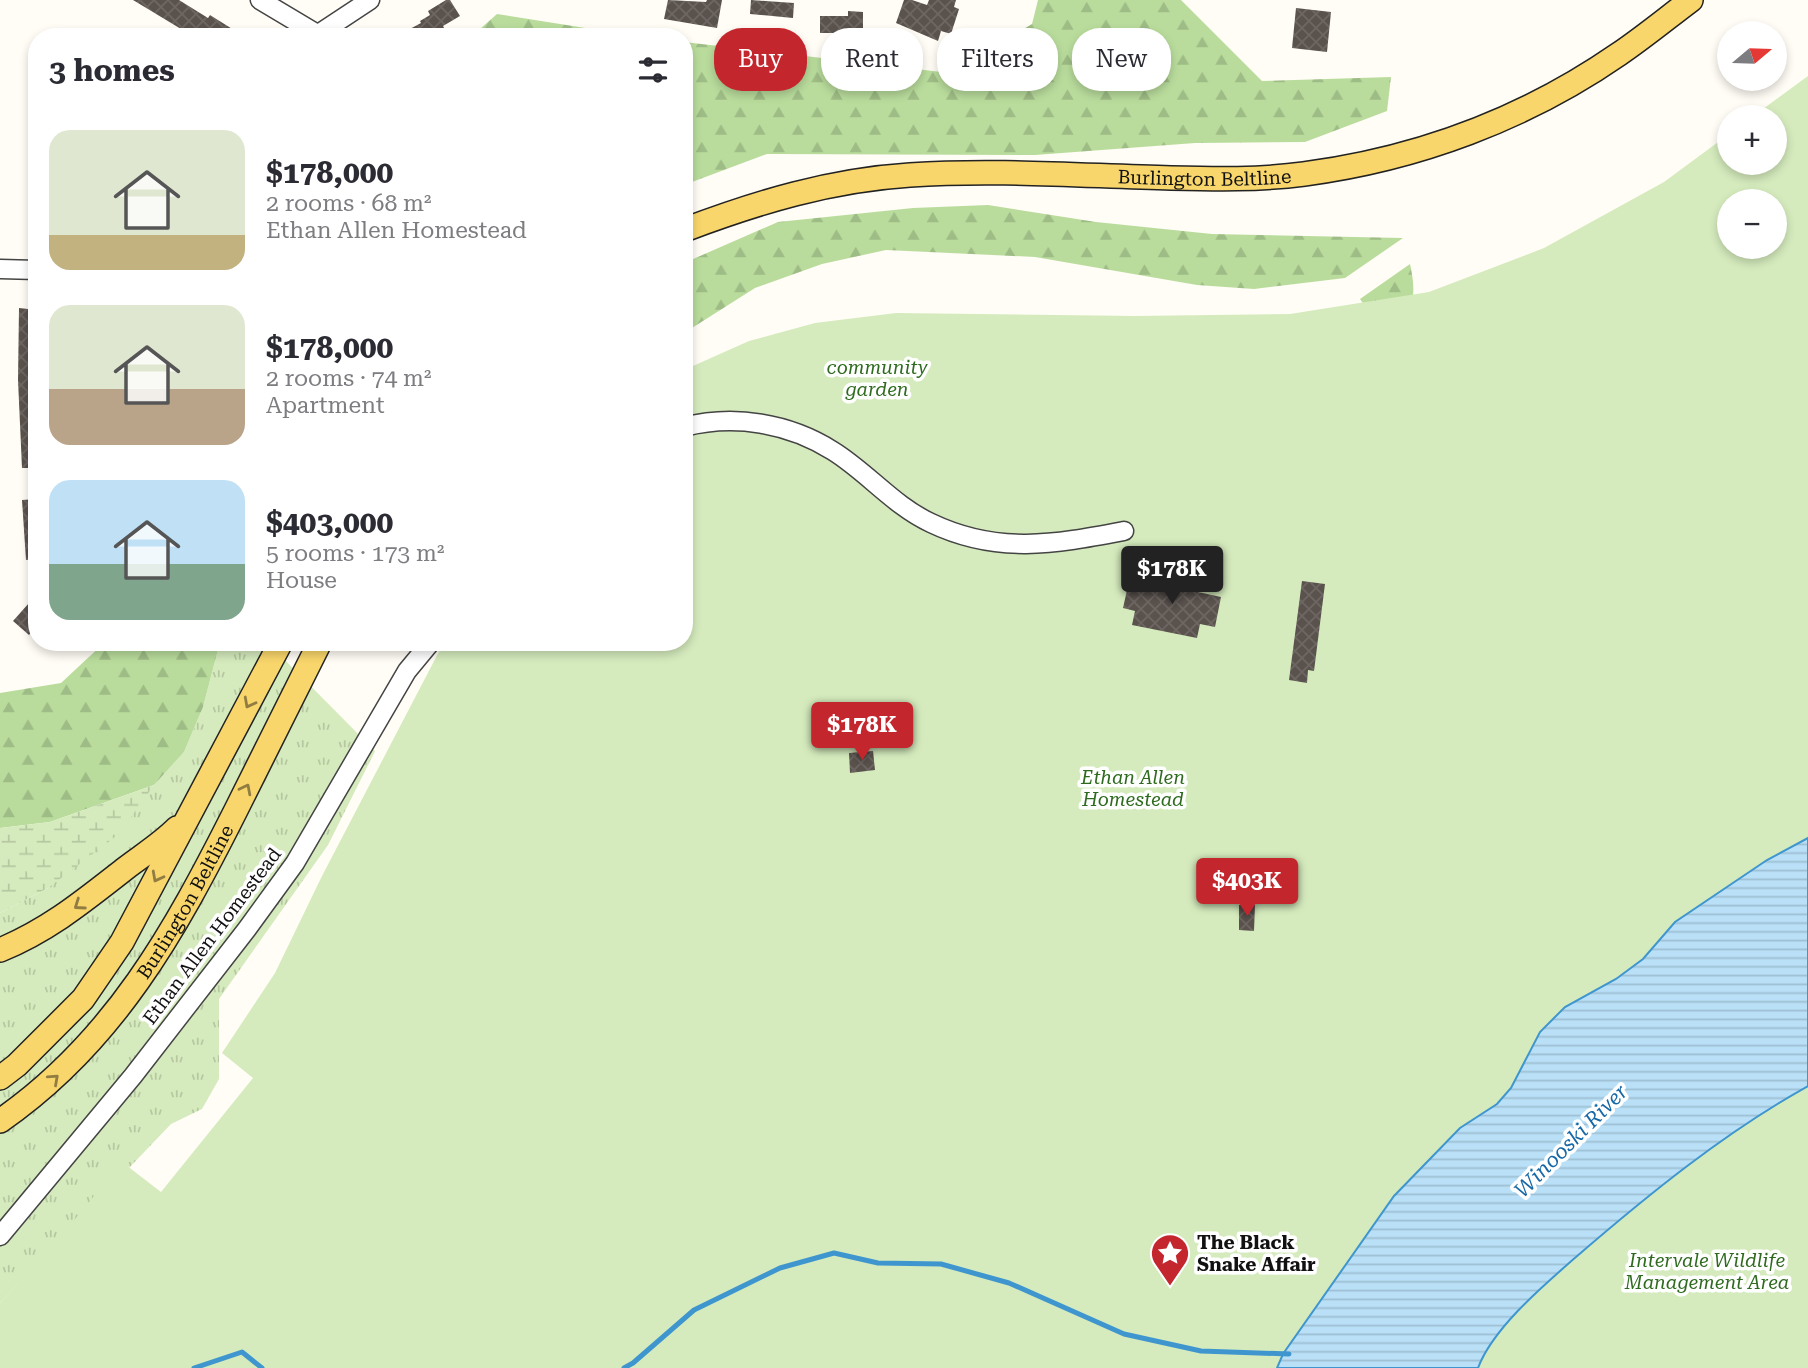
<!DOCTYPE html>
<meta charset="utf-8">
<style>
:root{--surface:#fff;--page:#f7f7f7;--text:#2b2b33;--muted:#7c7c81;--accent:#c4262e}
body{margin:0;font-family:"Roboto Serif",serif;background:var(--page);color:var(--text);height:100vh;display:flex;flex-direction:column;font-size:26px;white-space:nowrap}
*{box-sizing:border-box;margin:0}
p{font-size:23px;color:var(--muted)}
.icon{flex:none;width:38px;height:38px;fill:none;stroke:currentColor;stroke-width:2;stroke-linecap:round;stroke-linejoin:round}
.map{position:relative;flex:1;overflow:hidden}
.side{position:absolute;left:28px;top:28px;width:665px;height:623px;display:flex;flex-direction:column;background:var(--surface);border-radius:28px;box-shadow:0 4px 10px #0003}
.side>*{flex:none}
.guide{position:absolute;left:714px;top:28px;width:665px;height:63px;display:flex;gap:14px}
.needle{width:46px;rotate:71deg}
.tools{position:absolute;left:1717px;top:21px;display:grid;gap:14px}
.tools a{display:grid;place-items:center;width:70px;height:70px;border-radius:50%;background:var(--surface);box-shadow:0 4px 10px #0003;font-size:35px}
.price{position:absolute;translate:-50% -60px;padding:0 16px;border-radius:7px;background:var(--accent);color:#fff;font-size:23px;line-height:46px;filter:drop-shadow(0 2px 4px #0008)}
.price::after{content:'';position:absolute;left:50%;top:42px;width:21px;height:16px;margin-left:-10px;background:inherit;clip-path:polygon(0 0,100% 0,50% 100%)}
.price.active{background:#222;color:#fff}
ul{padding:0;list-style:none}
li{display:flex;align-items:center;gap:21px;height:175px;padding:0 21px}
li span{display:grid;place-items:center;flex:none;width:196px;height:140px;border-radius:21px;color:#555}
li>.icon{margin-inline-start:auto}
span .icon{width:84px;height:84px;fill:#fffc;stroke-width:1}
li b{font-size:30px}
h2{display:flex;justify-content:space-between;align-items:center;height:84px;padding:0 21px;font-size:30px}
.chip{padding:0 24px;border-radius:28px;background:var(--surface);box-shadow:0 4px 10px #0003;font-size:24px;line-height:63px}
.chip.active{background:var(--accent);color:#fff}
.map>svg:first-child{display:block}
.grass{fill:url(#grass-tufts)}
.forest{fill:url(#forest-firs)}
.wetland{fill:url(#wetland-marsh)}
.park{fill:#d5ebbd;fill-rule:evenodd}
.water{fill:url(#water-rules);stroke:#3f96cf;stroke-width:2}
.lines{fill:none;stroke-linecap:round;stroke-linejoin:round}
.stream{stroke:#3f96cf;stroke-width:5}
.building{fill:url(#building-cross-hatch)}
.minor-casing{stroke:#444;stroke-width:21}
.major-casing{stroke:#222;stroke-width:26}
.minor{stroke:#fff;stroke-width:18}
.major{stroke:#f9d66b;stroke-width:23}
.oneway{stroke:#917d42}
.labels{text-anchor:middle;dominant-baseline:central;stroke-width:7;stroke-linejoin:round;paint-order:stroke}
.street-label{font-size:19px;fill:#111;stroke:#fff}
.park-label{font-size:19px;font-style:italic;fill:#2f6b1f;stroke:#fff}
.poi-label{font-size:19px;font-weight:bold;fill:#111;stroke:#fff;text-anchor:start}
.water-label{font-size:21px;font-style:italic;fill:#1768a6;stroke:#fff}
</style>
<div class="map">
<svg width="1808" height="1368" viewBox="0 0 1808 1368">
<defs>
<pattern id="grass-tufts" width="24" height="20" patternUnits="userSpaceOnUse" patternTransform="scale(1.75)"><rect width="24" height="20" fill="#d5ebbd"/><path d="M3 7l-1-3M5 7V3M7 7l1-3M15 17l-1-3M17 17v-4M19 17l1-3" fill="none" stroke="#b6c8a1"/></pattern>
<pattern id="forest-firs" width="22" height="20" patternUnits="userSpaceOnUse" patternTransform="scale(1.75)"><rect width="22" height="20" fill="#b9dc9c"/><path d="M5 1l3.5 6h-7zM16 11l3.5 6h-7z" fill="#9ebc85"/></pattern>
<pattern id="wetland-marsh" width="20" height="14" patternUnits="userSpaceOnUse" patternTransform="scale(1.75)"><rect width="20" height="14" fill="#d5ebbd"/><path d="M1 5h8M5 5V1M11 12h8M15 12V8" fill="none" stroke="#b6c8a1"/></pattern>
<pattern id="water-rules" width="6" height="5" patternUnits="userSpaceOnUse" patternTransform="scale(1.75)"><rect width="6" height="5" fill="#b9e0f7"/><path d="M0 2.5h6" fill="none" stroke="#9ebfd3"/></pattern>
<pattern id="building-cross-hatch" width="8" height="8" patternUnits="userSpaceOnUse" patternTransform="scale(1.75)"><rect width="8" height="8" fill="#5a524d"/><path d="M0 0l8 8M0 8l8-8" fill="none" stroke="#6d6662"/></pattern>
</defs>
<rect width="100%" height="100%" fill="#fffdf5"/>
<path class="grass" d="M 220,642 L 267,642 L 375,751 L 328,845 L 219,999 L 219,1079 L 202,1109 L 171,1124 L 0,1303 L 0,913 L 48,888 L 154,785 L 184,752 L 203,707 Z"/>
<path class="forest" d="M 1038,0 L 1181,0 L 1262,81 L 1391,77 L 1387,111 L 1305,142 L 1195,143 L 1035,155 L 767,154 L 684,185 L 684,42 L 950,73 L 1032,24 Z
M 497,14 L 642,37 L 471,37 Z
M 988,205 L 1096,222 L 1212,234 L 1403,238 L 1345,278 L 1254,289 L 1197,285 L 1035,257 L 886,250 L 822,264 L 755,288 L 684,333 L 684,263 L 778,222 L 913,208 Z
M 1410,264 C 1418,300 1412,311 1389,340 L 1360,299 Z
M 105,642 L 220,642 L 203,707 L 184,752 L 154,785 L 50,822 L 0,828 L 0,693 L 61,683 Z"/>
<path class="wetland" d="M 154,785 L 119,834 L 48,888 L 0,913 L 0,828 L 50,822 Z"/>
<path class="park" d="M 1808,76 L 1808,838 L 1767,860 L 1675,922 L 1643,959 L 1540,1032 L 1511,1088 L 1497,1104 L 1460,1128 L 1394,1196 L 1283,1354 L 1277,1368 L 0,1368 L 0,1303 L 52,1247 L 122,1162 L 161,1192 L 253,1078 L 222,1053 L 275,973 L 322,876 L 444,642 L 684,642 L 684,370 L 749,341 L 815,323 L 896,313 L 1135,316 L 1290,314 L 1429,292 L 1544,248 L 1664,182 L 1729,134 L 1729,163 L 1774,163 L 1774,117 L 1752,117 ZM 1729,201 L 1774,201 L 1774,247 L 1729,247 Z
M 1808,1086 L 1808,1368 L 1478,1368 C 1493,1328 1544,1285 1576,1257 C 1649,1194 1724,1133 1808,1086 Z"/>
<path class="water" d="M 1808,838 L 1808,1086 C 1724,1133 1649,1194 1576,1257 C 1544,1285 1493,1328 1478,1368 L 1277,1368 L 1283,1354 L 1394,1196 L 1460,1128 L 1497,1104 L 1511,1088 L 1540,1032 L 1565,1007 L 1616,979 L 1643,959 L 1675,922 L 1767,860 Z"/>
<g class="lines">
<path class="stream" d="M 194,1368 L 242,1352 L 262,1368
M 624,1368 L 633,1363 L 694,1310 L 780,1268 L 834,1253 L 878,1263 L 941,1264 L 1009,1283 L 1124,1334 L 1201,1351 L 1289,1354"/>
</g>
<path class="building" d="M 133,0 L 179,0 L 208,18 L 210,15 L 245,37 L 183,37 L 186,32 Z
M 446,0 L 450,0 L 460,16 L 443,26 L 449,37 L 395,37 L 421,23 L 420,21 L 430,15 L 428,11 Z
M 668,0 L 706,2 L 707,0 L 722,0 L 717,28 L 664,19 Z
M 751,0 L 794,3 L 793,18 L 750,14 Z
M 904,0 L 912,0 L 927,5 L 929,0 L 956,0 L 954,7 L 959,9 L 951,34 L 941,31 L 938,41 L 896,23 Z
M 1296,8 L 1331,12 L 1327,52 L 1292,48 Z
M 848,11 L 863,12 L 863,30 L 847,30 L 847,33 L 820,33 L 820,16 L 848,16 Z
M 19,308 L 37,310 L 37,468 L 22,468 L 18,380 Z
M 37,499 L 37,559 L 26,560 L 22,500 Z
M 1166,570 L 1186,574 L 1184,589 L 1221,597 L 1215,627 L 1200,624 L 1197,638 L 1132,625 L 1135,611 L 1123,608 L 1129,581 L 1162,588 Z
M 1302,581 L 1325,584 L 1314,671 L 1308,670 L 1307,683 L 1289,680 Z
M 37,594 L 37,626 L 29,635 L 13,621 Z
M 873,751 L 875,770 L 850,773 L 849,753 Z
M 1239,905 L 1255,905 L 1254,931 L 1239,930 Z"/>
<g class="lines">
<g class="minor-casing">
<path id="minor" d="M 260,0 L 317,34
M 314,37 L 370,0
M 0,269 L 37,270
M 684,427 C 734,414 789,423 833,451 C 867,472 894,506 931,523 C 998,555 1055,544 1124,531
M 0,1236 L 133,1076 L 247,929 L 295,863 L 407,671 L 431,642"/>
</g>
<g class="major-casing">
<g id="major">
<path id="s1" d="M 684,230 C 758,202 831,180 910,175 C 997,169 1085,176 1171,178 C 1215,179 1260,180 1304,174 C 1417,159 1525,119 1619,54 C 1644,37 1667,18 1691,0"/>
<path d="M 0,950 C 49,930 85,900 126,868 C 143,855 161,844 177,828"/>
<path d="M 0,1078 L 17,1065 L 83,999 L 122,942 L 281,642"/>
<path id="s2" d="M 0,1121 C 114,1042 175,931 236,810 C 264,754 292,698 320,642"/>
</g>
</g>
<use href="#minor" class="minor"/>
<use href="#major" class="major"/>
</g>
<defs><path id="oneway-chevron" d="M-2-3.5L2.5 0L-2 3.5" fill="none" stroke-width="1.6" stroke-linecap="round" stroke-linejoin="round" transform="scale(1.75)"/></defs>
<g class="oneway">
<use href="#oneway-chevron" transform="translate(249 703) rotate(118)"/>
<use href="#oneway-chevron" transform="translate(246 789) rotate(-63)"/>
<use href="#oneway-chevron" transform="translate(157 877) rotate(118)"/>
<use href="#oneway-chevron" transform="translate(79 905) rotate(145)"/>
<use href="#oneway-chevron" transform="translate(54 1079) rotate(-42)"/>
</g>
<defs>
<g id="sight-pin" transform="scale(2.0125)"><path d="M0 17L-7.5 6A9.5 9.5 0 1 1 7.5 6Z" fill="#c4262e" stroke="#fff"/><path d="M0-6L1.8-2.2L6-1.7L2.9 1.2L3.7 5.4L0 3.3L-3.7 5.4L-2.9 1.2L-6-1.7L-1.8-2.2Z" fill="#fff"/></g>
</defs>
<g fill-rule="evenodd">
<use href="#sight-pin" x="1170" y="1253"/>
</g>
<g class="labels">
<g class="street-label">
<text stroke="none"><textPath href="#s1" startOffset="528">Burlington Beltline</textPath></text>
<text stroke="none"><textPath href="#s2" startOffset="290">Burlington Beltline</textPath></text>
<text transform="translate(212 936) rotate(-53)">Ethan Allen Homestead</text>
</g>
<g class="park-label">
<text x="877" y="367">community<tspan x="877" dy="22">garden</tspan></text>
<text x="1133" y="777">Ethan Allen<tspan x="1133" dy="22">Homestead</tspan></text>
<text x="1707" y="1260">Intervale Wildlife<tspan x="1707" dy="22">Management Area</tspan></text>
</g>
<g class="poi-label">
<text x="1197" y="1242">The Black<tspan x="1197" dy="22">Snake Affair</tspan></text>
</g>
<g class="water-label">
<text transform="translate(1571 1141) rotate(-45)">Winooski River</text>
</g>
</g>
</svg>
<div class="tools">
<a><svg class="needle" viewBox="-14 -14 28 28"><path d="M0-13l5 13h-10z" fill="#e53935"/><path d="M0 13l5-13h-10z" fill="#7c7c81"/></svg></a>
<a>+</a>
<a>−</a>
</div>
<b class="price active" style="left:1172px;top:606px">$178K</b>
<b class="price" style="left:862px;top:762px">$178K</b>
<b class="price" style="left:1247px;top:918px">$403K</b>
<div class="guide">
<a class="chip active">Buy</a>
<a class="chip">Rent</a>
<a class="chip">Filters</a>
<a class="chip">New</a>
</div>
<section class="side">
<h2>3 homes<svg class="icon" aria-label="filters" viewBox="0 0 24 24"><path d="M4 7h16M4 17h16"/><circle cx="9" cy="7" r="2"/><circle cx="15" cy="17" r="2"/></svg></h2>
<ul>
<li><span style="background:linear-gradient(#dfe7d0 75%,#c2b280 0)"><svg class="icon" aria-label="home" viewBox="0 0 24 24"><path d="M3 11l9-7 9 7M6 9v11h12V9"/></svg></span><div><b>$178,000</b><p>2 rooms · 68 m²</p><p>Ethan Allen Homestead</p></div></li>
<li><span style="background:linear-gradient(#dfe7d0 60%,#b9a48a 0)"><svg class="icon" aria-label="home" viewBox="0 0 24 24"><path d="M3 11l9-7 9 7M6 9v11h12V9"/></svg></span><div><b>$178,000</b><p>2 rooms · 74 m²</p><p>Apartment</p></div></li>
<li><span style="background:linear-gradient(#bfe0f5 60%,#7fa58c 0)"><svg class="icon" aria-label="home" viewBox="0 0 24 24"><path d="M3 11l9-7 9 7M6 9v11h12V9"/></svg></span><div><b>$403,000</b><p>5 rooms · 173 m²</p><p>House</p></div></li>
</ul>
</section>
</div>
